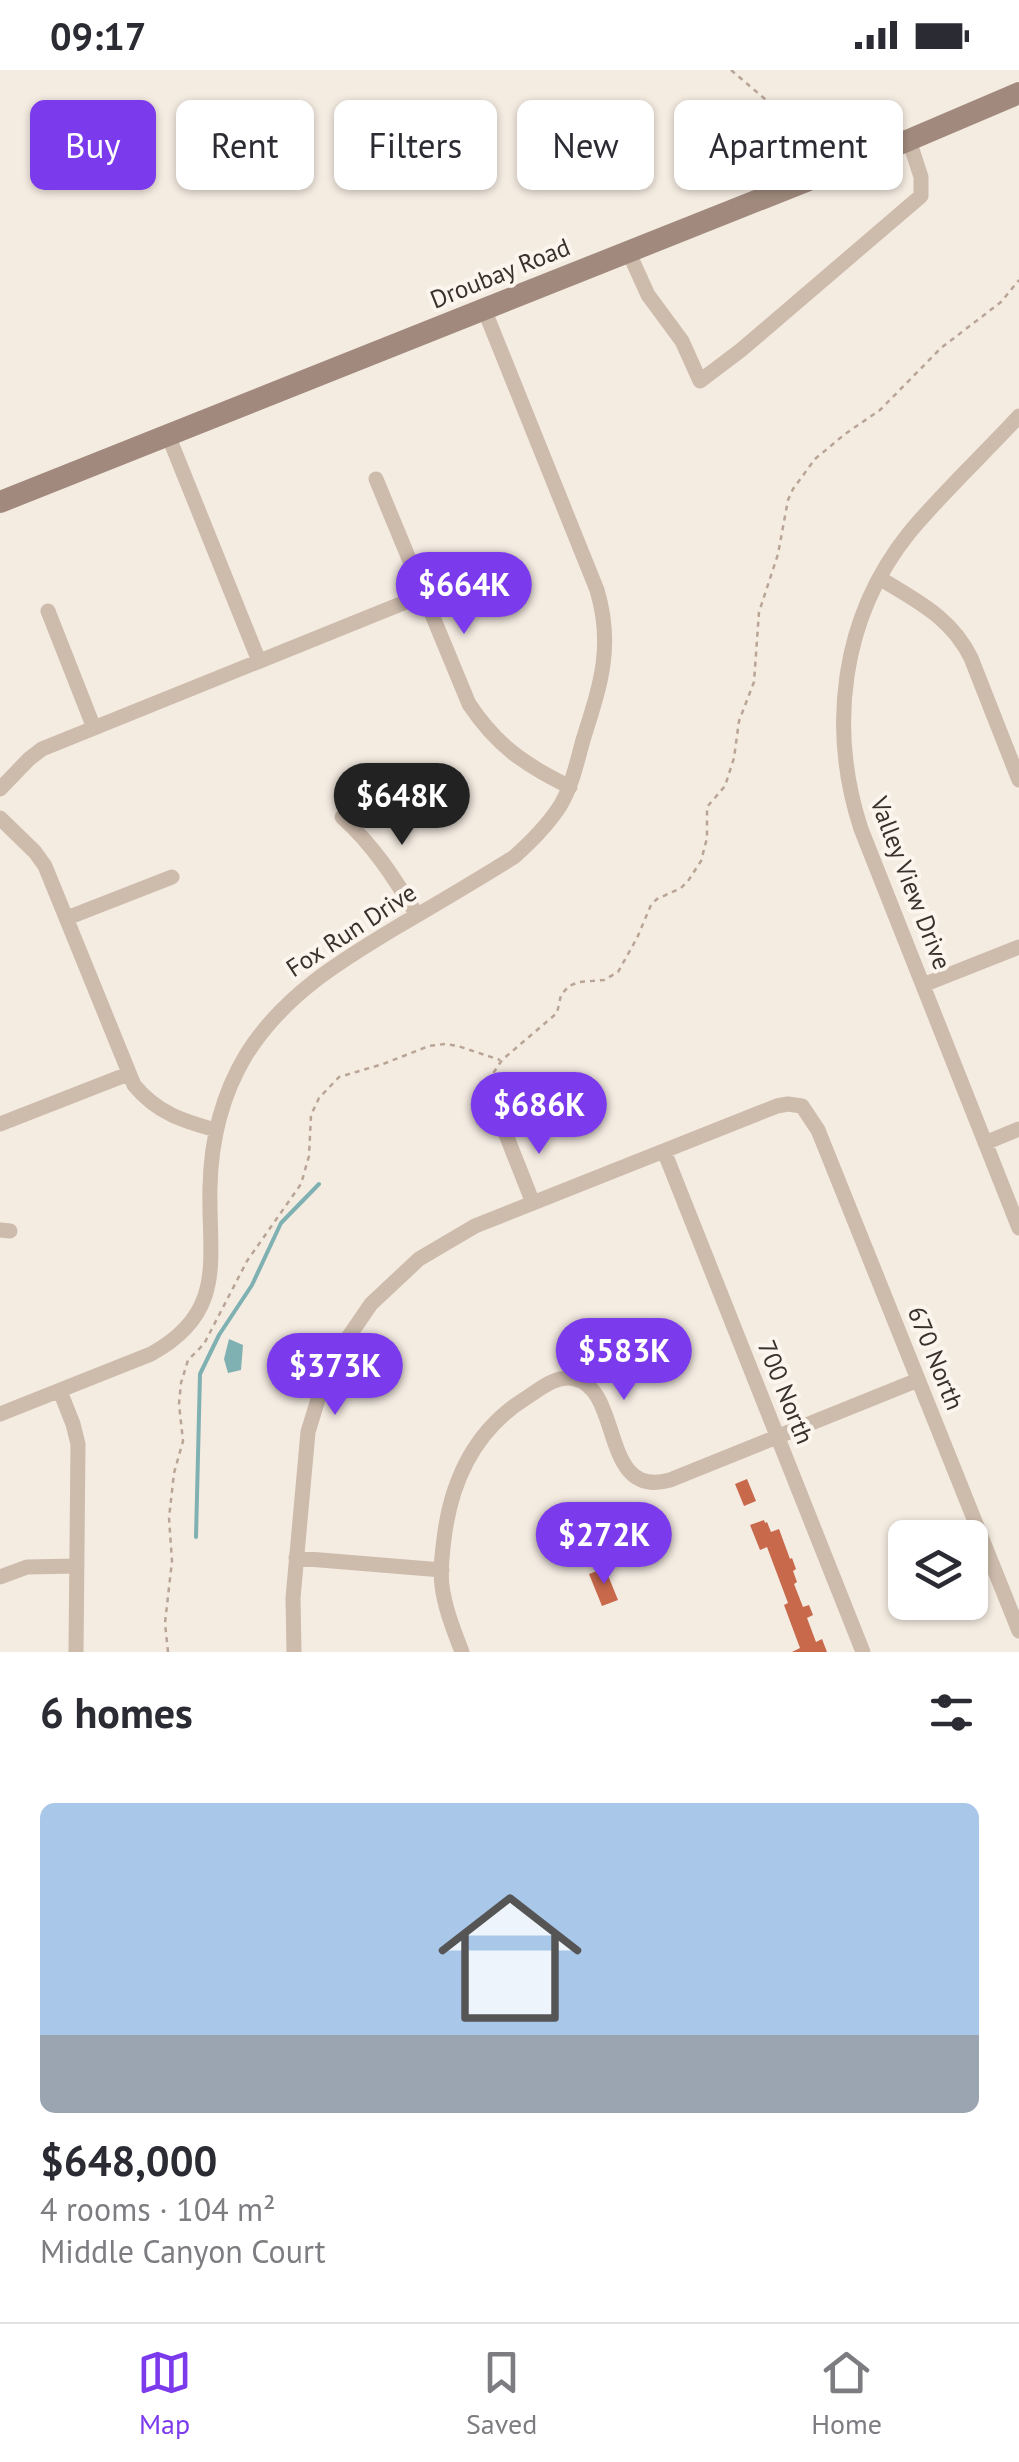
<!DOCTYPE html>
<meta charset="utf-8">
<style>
:root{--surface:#fff;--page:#f2f2f3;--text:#2b2b33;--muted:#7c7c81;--line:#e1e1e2;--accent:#7c3aed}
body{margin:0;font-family:"PT Sans",sans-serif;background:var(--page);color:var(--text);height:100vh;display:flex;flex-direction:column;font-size:38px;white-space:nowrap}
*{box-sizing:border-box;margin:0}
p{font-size:32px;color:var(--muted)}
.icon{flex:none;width:55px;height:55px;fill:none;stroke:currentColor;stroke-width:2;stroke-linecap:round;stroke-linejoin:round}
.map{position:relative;height:1582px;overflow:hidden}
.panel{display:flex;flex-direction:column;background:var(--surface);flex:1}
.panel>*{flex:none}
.hud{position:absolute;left:30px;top:30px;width:960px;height:90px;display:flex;gap:20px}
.buttons{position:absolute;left:888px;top:1450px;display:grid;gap:20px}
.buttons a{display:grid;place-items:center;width:100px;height:100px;border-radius:15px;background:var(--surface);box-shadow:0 2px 8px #0004;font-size:50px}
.price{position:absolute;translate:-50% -85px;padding:0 22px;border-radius:35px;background:var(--accent);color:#fff;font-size:32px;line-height:65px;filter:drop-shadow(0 2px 5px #0008)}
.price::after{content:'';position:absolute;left:50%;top:60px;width:30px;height:22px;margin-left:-15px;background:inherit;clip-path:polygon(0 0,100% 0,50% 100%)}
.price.selected{background:#222;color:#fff}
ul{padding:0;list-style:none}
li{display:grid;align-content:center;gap:20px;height:530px;padding:0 40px}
li span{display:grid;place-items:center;height:310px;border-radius:15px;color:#555}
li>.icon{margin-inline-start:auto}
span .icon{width:180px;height:180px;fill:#fffc;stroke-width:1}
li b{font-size:42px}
h2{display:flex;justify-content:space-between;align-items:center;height:120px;padding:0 40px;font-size:42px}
.tag{padding:0 35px;border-radius:15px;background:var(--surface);box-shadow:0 2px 8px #0004;font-size:35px;line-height:90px}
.tag.selected{background:var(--accent);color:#fff}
.status{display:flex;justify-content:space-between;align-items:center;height:70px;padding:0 50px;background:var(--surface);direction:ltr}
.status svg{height:28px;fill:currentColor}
.tabs{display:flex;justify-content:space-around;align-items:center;height:140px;border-top:2px solid var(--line);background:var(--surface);font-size:28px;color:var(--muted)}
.tabs a{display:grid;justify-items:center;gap:5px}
.tabs .selected{color:var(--accent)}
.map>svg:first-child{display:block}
.water{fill:#7fb0b2}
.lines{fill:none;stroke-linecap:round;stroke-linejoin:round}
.stream{stroke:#7fb0b2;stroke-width:4}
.building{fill:#c8694b}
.path{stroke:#b9a596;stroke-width:2.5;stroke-dasharray:5 5;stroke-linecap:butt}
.street{stroke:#cdbbac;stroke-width:15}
.secondary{stroke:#a18a7d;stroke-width:22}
.labels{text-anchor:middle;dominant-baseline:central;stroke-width:8;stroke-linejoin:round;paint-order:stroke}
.street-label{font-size:25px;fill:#3b302b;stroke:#fbf5ee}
</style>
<div class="status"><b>09:17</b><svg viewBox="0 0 49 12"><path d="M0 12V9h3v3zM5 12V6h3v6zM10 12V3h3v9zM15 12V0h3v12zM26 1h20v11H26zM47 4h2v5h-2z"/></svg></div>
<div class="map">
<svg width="1019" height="1582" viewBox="0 0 1019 1582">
<rect width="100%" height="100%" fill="#f4ebe1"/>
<path class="water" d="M 229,1269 L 243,1275 L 241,1300 L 228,1303 L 224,1289 Z"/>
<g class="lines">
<path class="stream" d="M 196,1467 L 200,1304 L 219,1265 L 252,1215 L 281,1153 L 319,1114"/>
</g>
<path class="building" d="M 747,1409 L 756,1431 L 744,1436 L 735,1414 Z
M 764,1450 L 765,1453 L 767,1452 L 771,1462 L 779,1459 L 790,1489 L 792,1488 L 796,1499 L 793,1501 L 797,1512 L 794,1514 L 803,1537 L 809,1535 L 813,1545 L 807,1548 L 816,1572 L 822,1569 L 827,1582 L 792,1582 L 800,1578 L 784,1535 L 788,1533 L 767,1477 L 760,1480 L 750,1455 Z
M 605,1498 L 618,1530 L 602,1536 L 589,1504 Z"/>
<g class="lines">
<path class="path" d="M 731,0 L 827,82
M 497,1042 L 491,1014 L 494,1002 L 502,990 L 557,943 L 561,925 L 569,916 L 579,912 L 604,910 L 618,902 L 637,868 L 651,835 L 657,829 L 681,818 L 688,811 L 701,791 L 707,768 L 707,737 L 725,716 L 734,688 L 739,651 L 754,612 L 759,542 L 778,484 L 788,430 L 793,419 L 815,389 L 845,364 L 880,340 L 941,278 L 1001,232 L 1019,210
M 168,1582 L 165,1553 L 172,1491 L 169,1448 L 174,1403 L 183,1371 L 179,1334 L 181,1313 L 188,1290 L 204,1274 L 247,1191 L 301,1114 L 309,1086 L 311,1045 L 319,1028 L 339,1007 L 383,994 L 429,976 L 445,974 L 458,976 L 500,990"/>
<path class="street" d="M 628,181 L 648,225 L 682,271 L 700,311 L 741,280 L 921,126 L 921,107 L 909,70
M 1019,346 C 983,385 943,422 909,463 C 841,548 828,658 861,759 L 1019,1158
M 168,365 L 259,591
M 376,409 L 469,634 C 497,676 525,695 570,717
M 881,509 C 917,531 952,548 971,588 L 1019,710
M 48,541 L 94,658
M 0,719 L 29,689 L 42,679 L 423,525
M 342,747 C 375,777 394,808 417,845
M 0,748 L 35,782 L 45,796 L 134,1015 C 157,1043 183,1051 216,1060
M 67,848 L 172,807
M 923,915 L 1019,877
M 0,1054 L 128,1004
M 503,1057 L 533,1133
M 985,1073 L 1019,1059
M 664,1081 L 863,1582
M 0,1160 L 10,1161
M 60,1321 L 73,1354 L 78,1374 L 76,1582
M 0,1344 L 151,1284 C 228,1242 208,1188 210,1117 C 211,1070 222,1025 246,985 C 284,924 342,890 402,854 C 440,832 477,810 514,787 C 532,771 547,756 560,736 C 572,716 577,692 583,670 C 600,616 614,577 597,520 L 484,239
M 296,1488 L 442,1500
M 0,1507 L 27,1497 L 77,1496
M 294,1582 L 293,1528 L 308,1362 L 320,1323 L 336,1285 L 371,1234 L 419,1189 L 475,1156 L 777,1036 L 788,1034 L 802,1036 L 818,1060 L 1019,1561
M 462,1582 C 454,1561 445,1539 442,1516 C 440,1500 442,1485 444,1469 C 451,1411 475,1360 526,1328 C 540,1319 557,1304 575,1309 C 623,1320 600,1430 670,1410 L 918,1310"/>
<path class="secondary" d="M 0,432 L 909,70 L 1019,23"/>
</g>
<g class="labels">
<g class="street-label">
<text transform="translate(500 203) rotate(-22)">Droubay Road</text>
<text transform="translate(911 813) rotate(69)">Valley View Drive</text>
<text transform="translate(351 860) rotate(-33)">Fox Run Drive</text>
<text transform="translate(936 1288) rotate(68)">670 North</text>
<text transform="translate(786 1322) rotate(68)">700 North</text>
</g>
</g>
</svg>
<div class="buttons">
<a><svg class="icon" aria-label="layers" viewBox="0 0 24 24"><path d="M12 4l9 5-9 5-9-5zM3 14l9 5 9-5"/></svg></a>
</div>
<b class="price" style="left:464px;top:567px">$664K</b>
<b class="price selected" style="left:402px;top:778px">$648K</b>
<b class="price" style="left:539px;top:1087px">$686K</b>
<b class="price" style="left:624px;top:1333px">$583K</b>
<b class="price" style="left:335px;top:1348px">$373K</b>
<b class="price" style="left:604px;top:1517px">$272K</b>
<div class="hud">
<a class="tag selected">Buy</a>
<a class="tag">Rent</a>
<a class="tag">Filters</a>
<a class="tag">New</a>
<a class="tag">Apartment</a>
</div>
</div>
<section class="panel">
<h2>6 homes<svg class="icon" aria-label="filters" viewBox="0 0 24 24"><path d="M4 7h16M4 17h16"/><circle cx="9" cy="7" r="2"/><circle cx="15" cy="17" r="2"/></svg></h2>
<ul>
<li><span style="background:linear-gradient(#a9c7e8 75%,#9aa5b1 0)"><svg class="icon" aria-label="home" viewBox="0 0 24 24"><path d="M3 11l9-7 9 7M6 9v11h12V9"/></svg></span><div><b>$648,000</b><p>4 rooms · 104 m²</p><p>Middle Canyon Court</p></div></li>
</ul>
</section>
<nav class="tabs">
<a class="selected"><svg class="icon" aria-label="map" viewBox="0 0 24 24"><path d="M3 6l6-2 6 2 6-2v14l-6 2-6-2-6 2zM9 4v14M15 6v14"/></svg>Map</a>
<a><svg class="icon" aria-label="saved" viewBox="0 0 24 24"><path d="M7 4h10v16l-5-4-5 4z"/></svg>Saved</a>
<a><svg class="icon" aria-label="home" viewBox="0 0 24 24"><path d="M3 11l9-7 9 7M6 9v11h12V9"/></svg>Home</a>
</nav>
